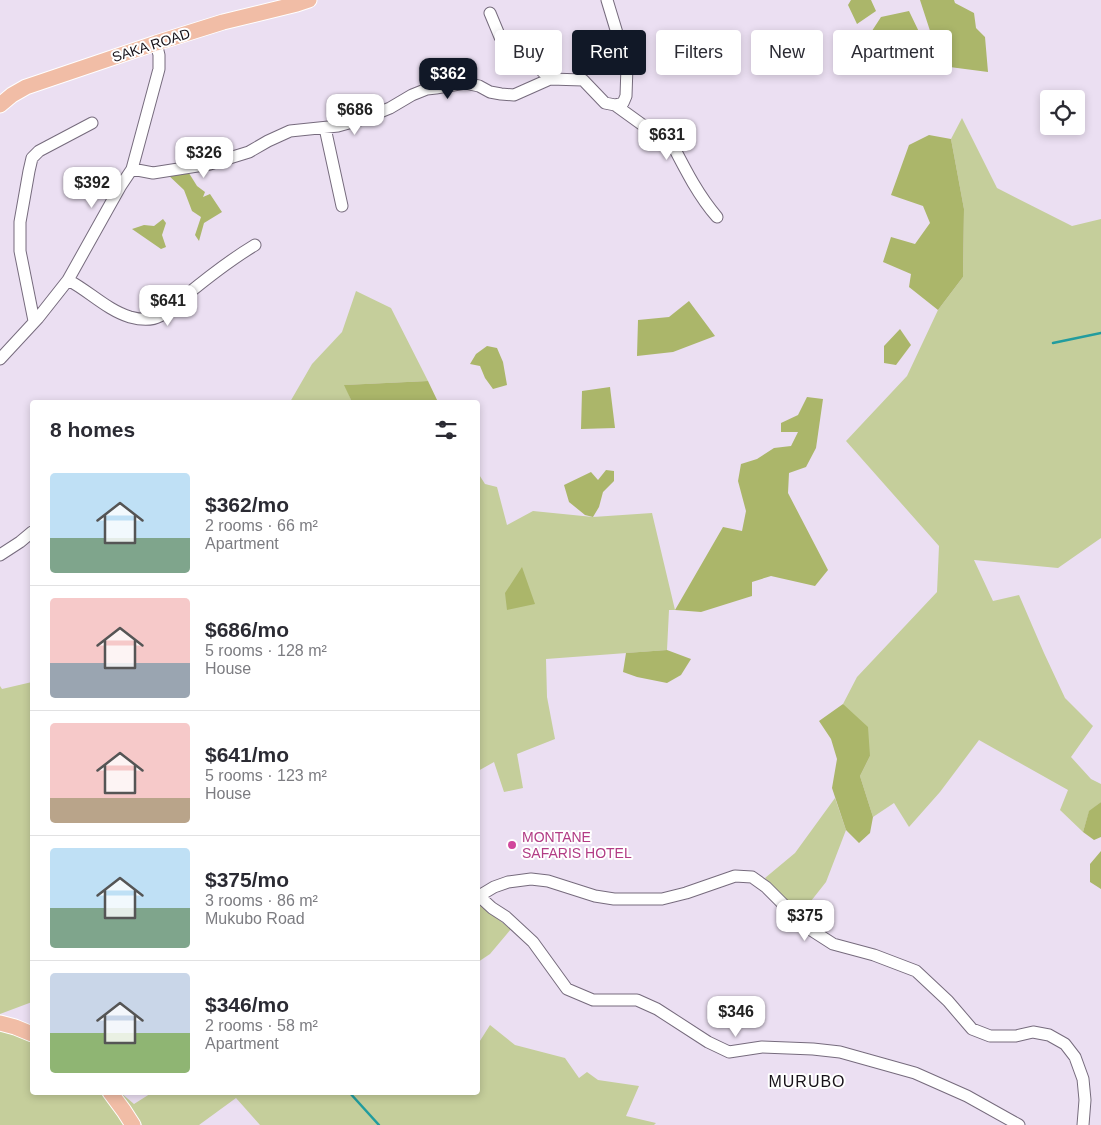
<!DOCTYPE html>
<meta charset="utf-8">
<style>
:root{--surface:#fff;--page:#f2f2f3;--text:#2b2b33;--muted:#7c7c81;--line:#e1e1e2;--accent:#111827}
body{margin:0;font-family:Arial,sans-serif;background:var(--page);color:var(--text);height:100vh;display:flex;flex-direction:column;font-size:19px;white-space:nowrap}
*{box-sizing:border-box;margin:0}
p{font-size:16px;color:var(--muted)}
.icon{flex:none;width:28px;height:28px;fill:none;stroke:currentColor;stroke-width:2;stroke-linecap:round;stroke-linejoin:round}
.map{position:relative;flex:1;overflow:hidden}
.drawer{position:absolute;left:30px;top:400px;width:450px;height:695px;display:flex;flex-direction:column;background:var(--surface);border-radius:5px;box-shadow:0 2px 8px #0003}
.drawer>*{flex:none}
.hud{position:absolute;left:495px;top:30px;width:475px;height:45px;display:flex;gap:10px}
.controls{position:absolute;left:1040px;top:90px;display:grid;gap:10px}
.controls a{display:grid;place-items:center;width:45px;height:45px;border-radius:5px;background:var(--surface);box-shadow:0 2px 8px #0003;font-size:25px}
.price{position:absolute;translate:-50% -42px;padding:0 11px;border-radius:10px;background:#fff;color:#222;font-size:16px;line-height:32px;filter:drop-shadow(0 1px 2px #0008)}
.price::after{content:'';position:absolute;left:50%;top:30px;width:15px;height:11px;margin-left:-8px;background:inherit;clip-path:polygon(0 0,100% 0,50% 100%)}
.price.active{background:var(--accent);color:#fff}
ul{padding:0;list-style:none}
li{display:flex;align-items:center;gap:15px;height:125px;padding:0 20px}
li+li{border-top:1px solid var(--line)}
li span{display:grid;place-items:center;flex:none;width:140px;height:100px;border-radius:5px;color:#555}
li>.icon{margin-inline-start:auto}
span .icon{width:60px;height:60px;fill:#fffc;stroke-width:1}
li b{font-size:21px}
h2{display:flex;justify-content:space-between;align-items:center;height:60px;padding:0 20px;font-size:21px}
.tag{padding:0 18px;border-radius:5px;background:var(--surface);box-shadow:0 2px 8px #0003;font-size:18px;line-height:45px}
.tag.active{background:var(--accent);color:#fff}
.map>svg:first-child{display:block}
.green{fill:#c5ce9b}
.forest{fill:#abb66a}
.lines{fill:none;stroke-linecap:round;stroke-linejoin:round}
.stream{stroke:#229c9e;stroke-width:2.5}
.minor-casing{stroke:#766b7d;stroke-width:13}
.major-casing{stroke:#fff;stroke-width:17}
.minor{stroke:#fff;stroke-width:11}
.major{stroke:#f1bda6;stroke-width:15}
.hotel-dot{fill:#d1479c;stroke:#fff;stroke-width:2}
.labels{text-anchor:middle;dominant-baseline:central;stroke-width:4;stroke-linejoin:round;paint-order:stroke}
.street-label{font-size:14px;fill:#171219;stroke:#fff}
.hotel-label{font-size:14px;fill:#b23c85;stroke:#fff;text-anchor:start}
.quarter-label{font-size:16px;letter-spacing:1px;fill:#171219;stroke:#fff}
</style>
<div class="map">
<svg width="1101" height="1125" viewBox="0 0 1101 1125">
<rect width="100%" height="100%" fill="#ebdff2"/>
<path class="green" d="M 962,118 L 997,188 L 1072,226 L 1101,219 L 1101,538 L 1058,568 L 974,560 L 993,601 L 1019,595 L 1044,653 L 1065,698 L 1093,726 L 1071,757 L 1091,779 L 1101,784 L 1101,802 L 1089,812 L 1083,832 L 1060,810 L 1068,790 L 979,740 L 940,792 L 909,827 L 894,803 L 873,817 L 860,776 L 870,756 L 843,704 L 857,677 L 937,592 L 939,546 L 846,441 L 907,376 L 938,310 L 963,277 L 964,209 L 951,139 Z
M 356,291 L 391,308 L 428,381 L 345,385 L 352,402 L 290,402 L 312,364 L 342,332 Z
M 478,473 L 485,484 L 497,487 L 507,525 L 533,511 L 593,517 L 652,513 L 675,610 L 669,610 L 667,650 L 546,659 L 547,697 L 555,739 L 517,754 L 523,788 L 504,792 L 494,762 L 478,771 Z
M 32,682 L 32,1002 L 0,1014 L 0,686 L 2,689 Z
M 835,798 L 846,830 L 826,882 L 800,915 L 765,878 L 795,853 Z
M 478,904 L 511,929 L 490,954 L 478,962 Z
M 490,1025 L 515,1045 L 565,1058 L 579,1078 L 587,1072 L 598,1080 L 639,1086 L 626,1116 L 656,1123 L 654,1125 L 260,1125 L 236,1098 L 199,1125 L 142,1125 L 136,1116 L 115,1093 L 121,1093 L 134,1104 L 153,1092 L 478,1092 L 478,1044 Z
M 0,1029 L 32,1041 L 32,1092 L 106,1093 L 127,1125 L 0,1125 Z"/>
<path class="forest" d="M 851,0 L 871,0 L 876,11 L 857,24 L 848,5 Z
M 920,0 L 954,0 L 955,3 L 974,13 L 976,28 L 985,37 L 988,72 L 873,57 L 868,37 L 881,17 L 909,11 L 921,36 L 933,40 Z
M 929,135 L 951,139 L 964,209 L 963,277 L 938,310 L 909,287 L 911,274 L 883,262 L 891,237 L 915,244 L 930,223 L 923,206 L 891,195 L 909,145 Z
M 187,170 L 197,186 L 205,192 L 203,197 L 210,194 L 222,212 L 204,223 L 199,241 L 195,235 L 201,217 L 192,211 L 184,190 L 166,173 Z
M 163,219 L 166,223 L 162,235 L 166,247 L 161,249 L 132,229 L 144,225 L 154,226 Z
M 689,301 L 715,336 L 673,352 L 637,356 L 638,320 L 669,317 Z
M 900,329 L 911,345 L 896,365 L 884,363 L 884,346 Z
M 487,346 L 497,348 L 503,362 L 507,385 L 493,389 L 485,378 L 480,366 L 470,364 L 476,354 Z
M 428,381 L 438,402 L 352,402 L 344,385 Z
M 610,387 L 615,428 L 581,429 L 582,391 Z
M 807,397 L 823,399 L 816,448 L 806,467 L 789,473 L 788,493 L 828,570 L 815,586 L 771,576 L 752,582 L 752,596 L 701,612 L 675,610 L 723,527 L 742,531 L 746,511 L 738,481 L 741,464 L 757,459 L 774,448 L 791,446 L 798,432 L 781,432 L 781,423 L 798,415 Z
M 606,470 L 614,471 L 614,481 L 603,492 L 599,507 L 593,517 L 585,515 L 569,502 L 564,485 L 591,472 L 598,480 Z
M 522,567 L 535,604 L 507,610 L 505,593 Z
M 667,650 L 691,659 L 681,675 L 667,683 L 637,677 L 623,672 L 626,653 Z
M 843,704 L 868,727 L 870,756 L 860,776 L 873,817 L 870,833 L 859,843 L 846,830 L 832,788 L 837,759 L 831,739 L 819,721 Z
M 1101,802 L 1101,837 L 1094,840 L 1083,832 L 1089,811 Z
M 1101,851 L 1101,889 L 1090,882 L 1090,864 Z"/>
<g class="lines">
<path class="stream" d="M 1053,343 L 1101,333
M 349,1092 L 379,1125"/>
<g class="minor-casing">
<path id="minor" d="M 490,13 L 500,37 L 523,52 L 550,79 L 583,80 L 605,103 L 615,105 L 623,103 L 626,96 L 627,66 L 607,0
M 615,105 L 651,131 L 669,138 C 683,165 697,194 717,217
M 325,128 L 342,206
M 132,169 L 153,173 L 210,164 L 249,152 L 268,141 L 290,131 L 338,126 L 363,119 L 390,108 L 412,95 L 427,89 L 436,88 L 465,83 L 479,86 L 490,92 L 501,94 L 514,95 L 550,79
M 68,280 C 89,291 107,310 130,317 C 141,320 151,321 160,316 C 169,312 176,303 184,297 C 207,278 230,260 255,245
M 34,321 L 20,251 L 20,222 L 29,171 L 32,158 L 39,151 L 92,123
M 0,359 L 38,318 L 68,280 L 120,187 L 132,169 L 159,69 L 159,55 L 156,43
M 0,555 L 20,542 L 32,532
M 478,896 L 479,896 L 494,887 L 508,882 L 531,879 L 548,881 L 595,896 L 614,899 L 662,899 L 686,893 L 735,876 L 752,877 L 766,887 L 805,926 L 833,944 L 874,955 L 916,971 L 948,1001 L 972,1029 L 990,1036 L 1016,1036 L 1033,1032 L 1049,1035 L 1065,1044 L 1075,1057 L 1083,1079 L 1085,1100 L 1083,1125
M 479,896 L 492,908 L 506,917 L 533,942 L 567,989 L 593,1000 L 637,1000 L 657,1009 L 708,1042 L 729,1052 L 762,1047 L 813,1049 L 840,1052 L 915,1073 L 967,1096 L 1019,1125"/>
</g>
<g class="major-casing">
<path id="major" d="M 0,105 L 12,95 L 26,87 L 156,43 L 223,22 L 297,4 L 309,0
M 0,1023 L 15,1027 L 32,1034
M 110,1092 L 124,1111 L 133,1125"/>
</g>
<use href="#minor" class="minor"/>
<use href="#major" class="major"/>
</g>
<circle class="hotel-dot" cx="512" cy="845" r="5"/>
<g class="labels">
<g class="street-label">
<text transform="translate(151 45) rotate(-18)">SAKA ROAD</text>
</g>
<g class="hotel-label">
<text x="522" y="837">MONTANE<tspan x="522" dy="16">SAFARIS HOTEL</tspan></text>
</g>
<g class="quarter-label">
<text x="807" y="1081">MURUBO</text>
</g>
</g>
</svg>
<div class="controls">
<a><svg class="icon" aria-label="locate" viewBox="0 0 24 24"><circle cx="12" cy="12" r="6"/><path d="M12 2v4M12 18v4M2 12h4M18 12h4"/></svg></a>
</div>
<b class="price active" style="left:448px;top:100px">$362</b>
<b class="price" style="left:355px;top:136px">$686</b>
<b class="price" style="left:667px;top:161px">$631</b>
<b class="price" style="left:204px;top:179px">$326</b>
<b class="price" style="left:92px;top:209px">$392</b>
<b class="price" style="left:168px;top:327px">$641</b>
<b class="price" style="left:805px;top:942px">$375</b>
<b class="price" style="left:736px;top:1038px">$346</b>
<div class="hud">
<a class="tag">Buy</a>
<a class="tag active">Rent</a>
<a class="tag">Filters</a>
<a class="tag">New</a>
<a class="tag">Apartment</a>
</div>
<section class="drawer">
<h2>8 homes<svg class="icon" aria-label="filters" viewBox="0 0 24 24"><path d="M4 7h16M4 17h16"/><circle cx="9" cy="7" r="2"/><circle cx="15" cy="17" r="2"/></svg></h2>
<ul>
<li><span style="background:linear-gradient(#bfe0f5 65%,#7fa58c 0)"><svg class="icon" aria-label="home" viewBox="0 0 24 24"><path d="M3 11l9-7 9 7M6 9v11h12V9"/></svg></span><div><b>$362/mo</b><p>2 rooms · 66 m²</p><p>Apartment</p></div></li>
<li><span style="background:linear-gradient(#f6c9c9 65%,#9aa5b1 0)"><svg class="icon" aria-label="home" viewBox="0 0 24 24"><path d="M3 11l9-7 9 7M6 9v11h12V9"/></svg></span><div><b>$686/mo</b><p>5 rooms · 128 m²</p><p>House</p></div></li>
<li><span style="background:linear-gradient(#f6c9c9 75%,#b9a48a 0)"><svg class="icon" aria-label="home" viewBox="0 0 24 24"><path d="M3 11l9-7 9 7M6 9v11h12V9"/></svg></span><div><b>$641/mo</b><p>5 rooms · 123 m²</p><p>House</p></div></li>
<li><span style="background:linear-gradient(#bfe0f5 60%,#7fa58c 0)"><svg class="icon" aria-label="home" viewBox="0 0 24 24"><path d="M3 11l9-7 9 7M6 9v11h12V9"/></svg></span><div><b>$375/mo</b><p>3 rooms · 86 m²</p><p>Mukubo Road</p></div></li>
<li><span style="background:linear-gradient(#c9d6e8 60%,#8fb573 0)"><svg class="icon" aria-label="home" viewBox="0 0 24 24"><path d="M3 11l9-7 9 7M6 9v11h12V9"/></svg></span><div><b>$346/mo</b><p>2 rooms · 58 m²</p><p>Apartment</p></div></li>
</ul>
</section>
</div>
